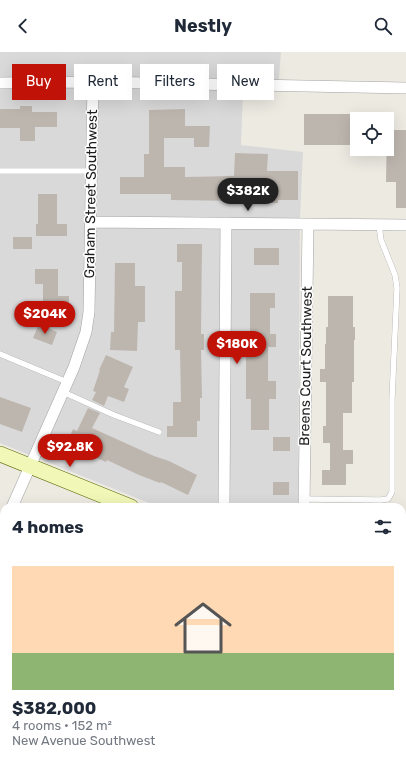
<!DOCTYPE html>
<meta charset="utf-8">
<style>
:root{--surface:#fff;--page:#f2f2f3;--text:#1f2937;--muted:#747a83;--accent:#c11208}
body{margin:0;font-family:Rubik,sans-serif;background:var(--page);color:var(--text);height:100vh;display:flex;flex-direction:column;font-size:15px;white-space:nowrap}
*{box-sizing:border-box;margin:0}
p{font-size:13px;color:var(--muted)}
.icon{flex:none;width:22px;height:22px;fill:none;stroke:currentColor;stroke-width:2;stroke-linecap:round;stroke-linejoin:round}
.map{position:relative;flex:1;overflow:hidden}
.sheet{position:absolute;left:0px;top:451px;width:406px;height:268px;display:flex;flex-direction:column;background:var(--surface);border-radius:12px 12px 0 0;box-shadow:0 4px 16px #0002}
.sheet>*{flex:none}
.guide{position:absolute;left:12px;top:12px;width:382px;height:36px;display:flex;gap:8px}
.buttons{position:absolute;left:350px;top:60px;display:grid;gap:8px}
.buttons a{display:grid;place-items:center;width:44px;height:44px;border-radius:0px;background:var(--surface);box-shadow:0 4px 16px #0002;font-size:20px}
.price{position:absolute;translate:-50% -34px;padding:0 9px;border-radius:14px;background:var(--accent);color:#fff;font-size:13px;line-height:26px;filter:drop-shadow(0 1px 2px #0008)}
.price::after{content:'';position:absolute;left:50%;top:24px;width:12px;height:9px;margin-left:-6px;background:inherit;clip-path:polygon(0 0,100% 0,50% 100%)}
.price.active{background:#222;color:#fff}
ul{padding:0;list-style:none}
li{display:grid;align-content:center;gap:8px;height:212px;padding:0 12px}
li span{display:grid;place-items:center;height:124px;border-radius:0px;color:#555}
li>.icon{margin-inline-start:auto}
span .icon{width:72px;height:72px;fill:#fffc;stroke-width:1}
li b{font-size:17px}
h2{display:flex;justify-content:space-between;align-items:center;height:48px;padding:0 12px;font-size:17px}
.tag{padding:0 14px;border-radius:0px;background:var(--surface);box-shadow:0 4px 16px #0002;font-size:14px;line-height:36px}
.tag.active{background:var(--accent);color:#fff}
header{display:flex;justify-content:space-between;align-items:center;height:52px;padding:0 12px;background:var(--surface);font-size:18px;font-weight:700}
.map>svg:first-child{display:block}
.residential{fill:#dad9d9}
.building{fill:#bdb6af}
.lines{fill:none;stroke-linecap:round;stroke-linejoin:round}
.service-casing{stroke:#a3a3a3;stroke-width:6}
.minor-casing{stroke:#a3a3a3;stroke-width:12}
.secondary-casing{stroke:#5d6d09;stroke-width:16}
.service{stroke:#fff;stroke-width:5.5}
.minor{stroke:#fff;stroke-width:11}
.secondary{stroke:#f0f7b7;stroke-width:15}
.labels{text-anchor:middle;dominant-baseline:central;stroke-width:3;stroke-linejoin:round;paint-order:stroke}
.street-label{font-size:14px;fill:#1c1c1c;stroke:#fff}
</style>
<header><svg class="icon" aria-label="back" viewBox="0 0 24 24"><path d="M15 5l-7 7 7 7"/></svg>Nestly<svg class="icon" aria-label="search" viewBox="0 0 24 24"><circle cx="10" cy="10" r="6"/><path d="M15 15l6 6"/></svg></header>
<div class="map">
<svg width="406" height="719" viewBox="0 0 406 719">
<rect width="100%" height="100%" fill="#edeae2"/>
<path class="residential" d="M 0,0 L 281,0 L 278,39 L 243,38 L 241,93 L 303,100 L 300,165 L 298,455 L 159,455 L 0,391 Z"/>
<path class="building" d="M 20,54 L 32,54 L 32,60 L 57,60 L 57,75 L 35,75 L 35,89 L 20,89 L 20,76 L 0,76 L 0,57 L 20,57 Z
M 185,57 L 185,74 L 210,74 L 209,95 L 194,95 L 194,86 L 164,86 L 164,115 L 185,115 L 185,125 L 234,124 L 235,101 L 268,102 L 267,119 L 298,119 L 298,148 L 278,148 L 278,151 L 262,151 L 262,149 L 239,149 L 171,148 L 171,142 L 120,142 L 120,125 L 144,125 L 144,102 L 149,102 L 149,58 Z
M 304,62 L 357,62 L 357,93 L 304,93 Z
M 387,78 L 406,78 L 406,156 L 396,156 L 396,130 L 386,130 Z
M 38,142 L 57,142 L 57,172 L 67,172 L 67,184 L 36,184 L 36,172 L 38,172 Z
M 13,185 L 32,185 L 32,197 L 13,197 Z
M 177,192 L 202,192 L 201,282 L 204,282 L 204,298 L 201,298 L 202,346 L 200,346 L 200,369 L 197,369 L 197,385 L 167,385 L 167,374 L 173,374 L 173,350 L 181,350 L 180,298 L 175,298 L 175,239 L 182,239 L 182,210 L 177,210 Z
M 254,196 L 279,196 L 279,213 L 254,213 Z
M 115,211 L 135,211 L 135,234 L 145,234 L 145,270 L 138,270 L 137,299 L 110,298 L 111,280 L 114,280 Z
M 35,217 L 58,217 L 58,244 L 69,244 L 69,256 L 43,256 L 43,232 L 35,232 Z
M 250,241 L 275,241 L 275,256 L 270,256 L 270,282 L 276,282 L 276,295 L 268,295 L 268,329 L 276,329 L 276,347 L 269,347 L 269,378 L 251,378 L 251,347 L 246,347 L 246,282 L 250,282 Z
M 328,244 L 353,244 L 353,275 L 355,275 L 355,288 L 354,288 L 354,330 L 352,330 L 352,361 L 343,361 L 343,398 L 353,398 L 353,412 L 346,412 L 346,433 L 322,433 L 322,418 L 330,418 L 330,391 L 323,391 L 323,374 L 326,374 L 326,330 L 320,330 L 320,317 L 325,317 L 325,292 L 326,292 L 326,275 L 328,275 Z
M 39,272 L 57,280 L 52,293 L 33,286 Z
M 106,303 L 133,315 L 124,335 L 129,337 L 124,350 L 108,344 L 104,354 L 92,348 L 96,340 L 93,339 L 100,318 L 99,318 Z
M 0,345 L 31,356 L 22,380 L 0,372 Z
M 88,356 L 100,361 L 92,376 L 154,404 L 169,409 L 197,423 L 188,443 L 161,430 L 160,431 L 139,423 L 107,408 L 106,410 L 83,400 L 82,404 L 65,396 L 73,377 L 77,379 Z
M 273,385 L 290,385 L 290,399 L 273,399 Z
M 273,430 L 289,430 L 289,443 L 273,443 Z"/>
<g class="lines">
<g class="service-casing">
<path id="service" d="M 0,119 L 92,119
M 0,302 L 67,330
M 63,340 L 114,363 L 159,380
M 304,447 L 380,448 L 388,447 L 392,440 L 392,347 L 397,236 L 395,223 L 381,188 L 379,173
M 0,635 L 4,637
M 0,688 L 4,690
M 121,715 L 123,719"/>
</g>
<g class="minor-casing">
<path id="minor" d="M 0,31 L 93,30 L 406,36
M 91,170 L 406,173
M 12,455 L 74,315 L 86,280 L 89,260 L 93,30
M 224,455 L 226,171
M 304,455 L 308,173
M 0,482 L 4,473
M 402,698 L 406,688
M 149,719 L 151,715
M 394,719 L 395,715"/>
</g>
<g class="secondary-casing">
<path id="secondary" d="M 0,402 L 131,455
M 402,564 L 406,566"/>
</g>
<use href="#service" class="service"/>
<use href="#minor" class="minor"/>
<use href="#secondary" class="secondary"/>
</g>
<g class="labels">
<g class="street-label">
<text transform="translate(91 142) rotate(-89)">Graham Street Southwest</text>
<text transform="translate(306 314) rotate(-89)">Breens Court Southwest</text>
</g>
</g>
</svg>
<div class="buttons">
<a><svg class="icon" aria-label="locate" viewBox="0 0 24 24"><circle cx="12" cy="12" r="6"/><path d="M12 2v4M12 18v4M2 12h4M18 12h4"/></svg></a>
</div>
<b class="price active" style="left:248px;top:160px">$382K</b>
<b class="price" style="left:45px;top:283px">$204K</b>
<b class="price" style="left:237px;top:313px">$180K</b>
<b class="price" style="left:70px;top:416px">$92.8K</b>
<div class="guide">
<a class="tag active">Buy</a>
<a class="tag">Rent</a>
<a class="tag">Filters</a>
<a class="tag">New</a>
</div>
<section class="sheet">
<h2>4 homes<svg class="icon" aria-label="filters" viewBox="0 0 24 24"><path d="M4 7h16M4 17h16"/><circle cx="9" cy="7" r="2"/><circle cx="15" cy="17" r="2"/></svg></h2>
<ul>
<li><span style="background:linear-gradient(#ffd9b3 70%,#8fb573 0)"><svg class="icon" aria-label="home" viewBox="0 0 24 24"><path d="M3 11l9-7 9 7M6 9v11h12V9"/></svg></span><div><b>$382,000</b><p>4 rooms · 152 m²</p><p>New Avenue Southwest</p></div></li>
</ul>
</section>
</div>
